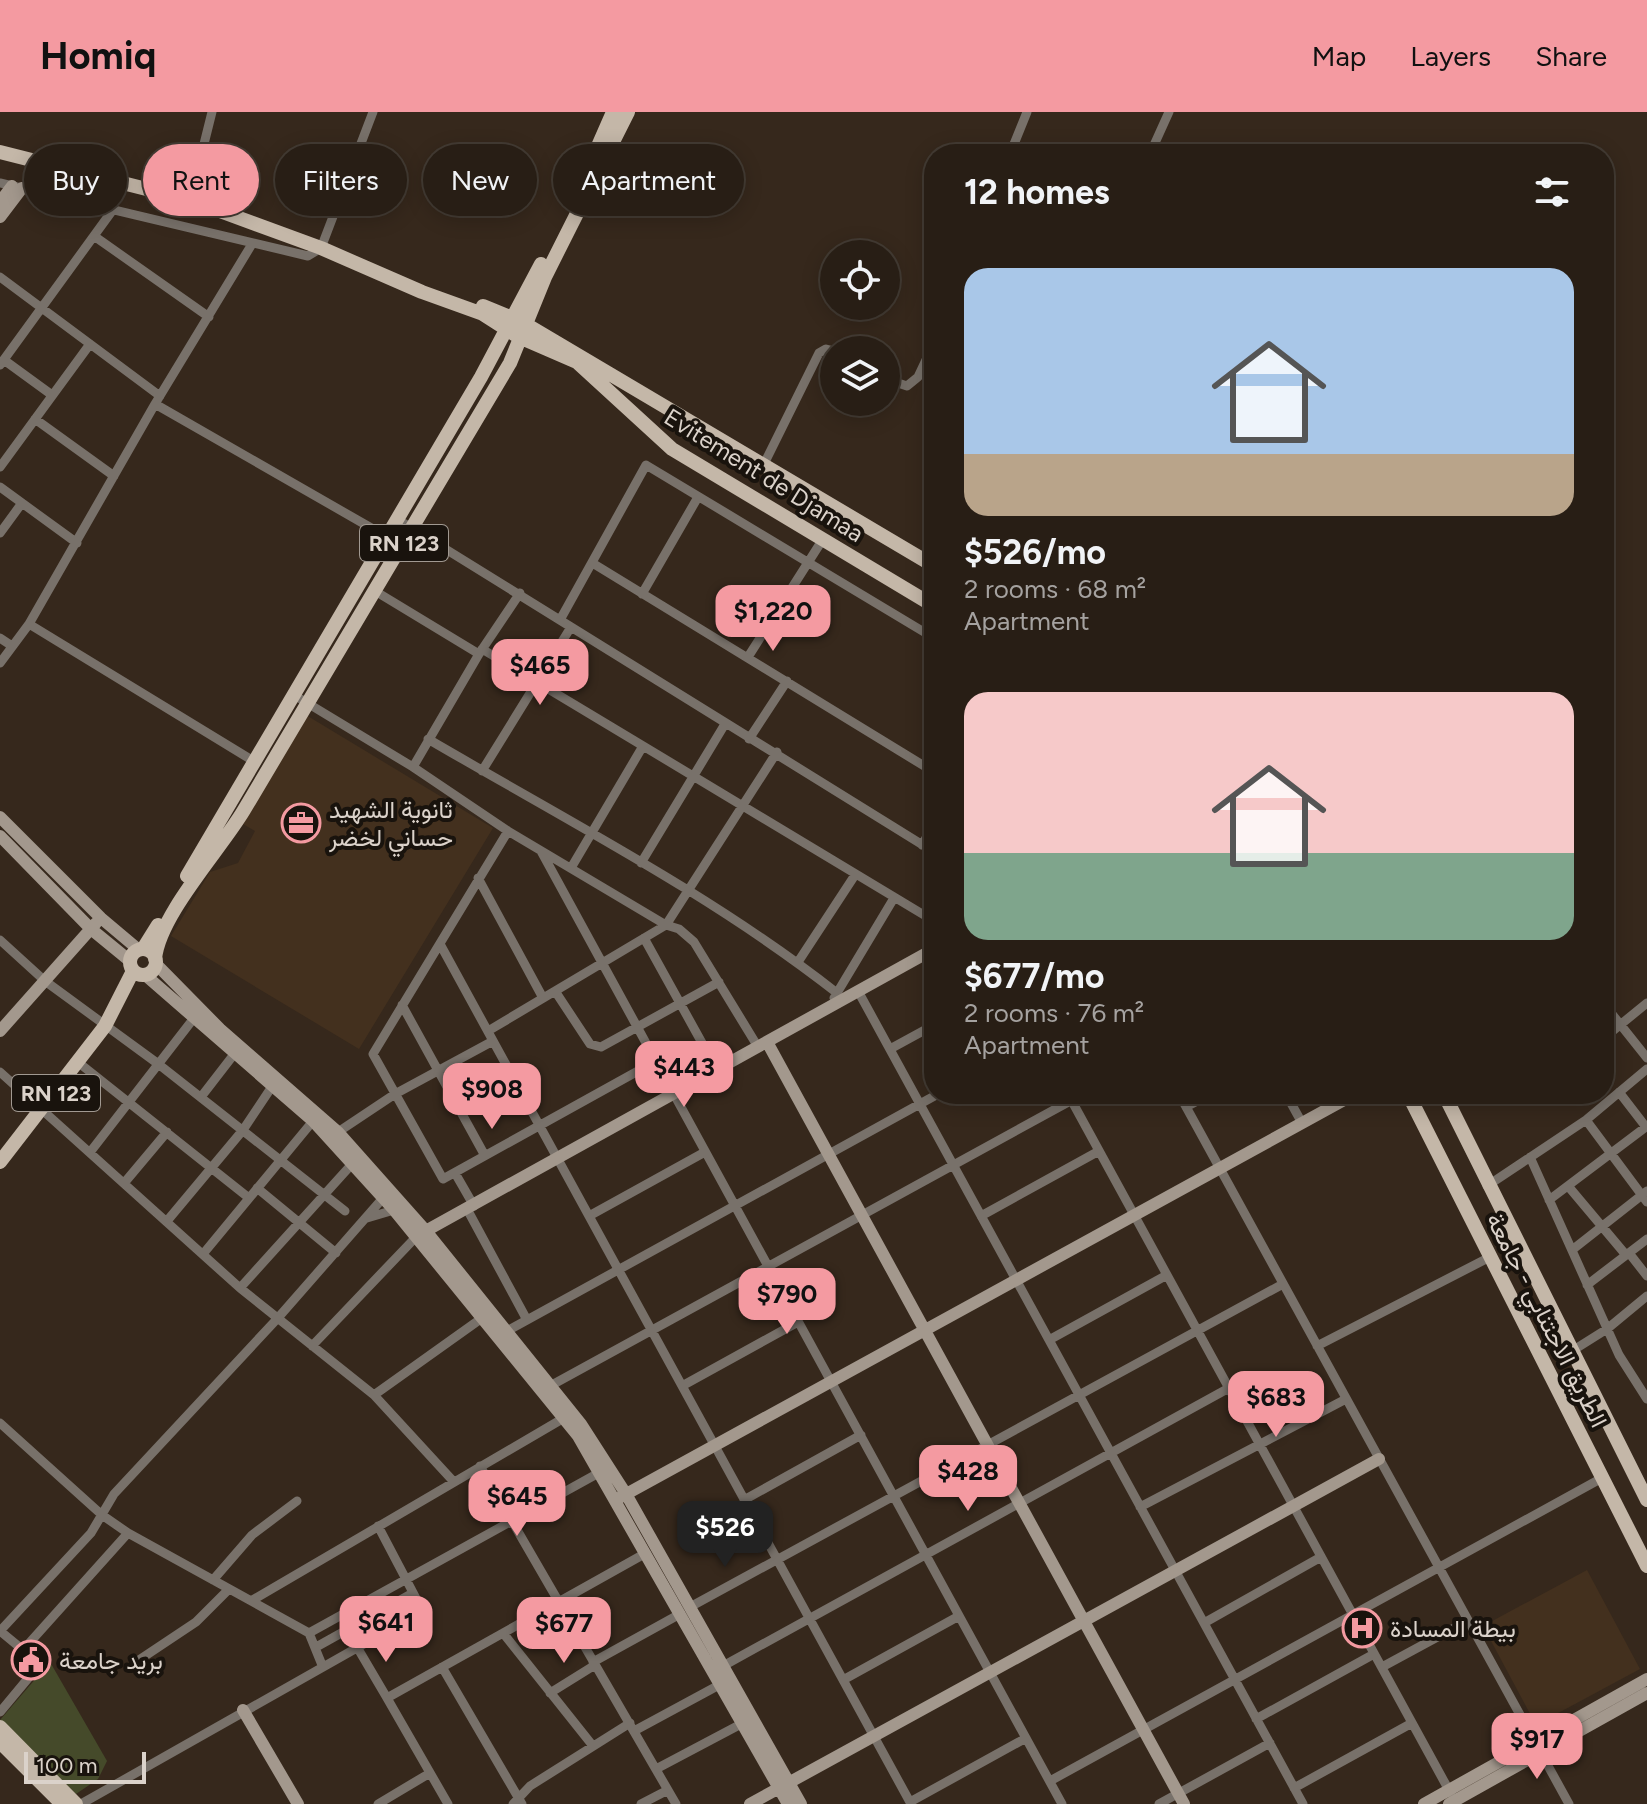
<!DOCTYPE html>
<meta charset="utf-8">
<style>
:root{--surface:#281e15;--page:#30271e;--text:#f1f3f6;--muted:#a5a2a0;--line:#443c34;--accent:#f49aa1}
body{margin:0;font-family:Figtree,Vazirmatn,sans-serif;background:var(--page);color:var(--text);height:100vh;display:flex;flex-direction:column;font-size:30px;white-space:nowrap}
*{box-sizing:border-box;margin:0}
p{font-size:26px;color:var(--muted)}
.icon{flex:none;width:44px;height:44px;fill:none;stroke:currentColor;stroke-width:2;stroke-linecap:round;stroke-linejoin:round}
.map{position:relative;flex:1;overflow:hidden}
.drawer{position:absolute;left:924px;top:32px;width:690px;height:960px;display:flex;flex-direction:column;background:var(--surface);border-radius:32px;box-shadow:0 4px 20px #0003,0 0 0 2px var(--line)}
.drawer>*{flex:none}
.top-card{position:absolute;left:24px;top:32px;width:760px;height:72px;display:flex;gap:16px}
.tools{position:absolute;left:820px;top:128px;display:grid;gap:16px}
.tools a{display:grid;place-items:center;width:80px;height:80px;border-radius:50%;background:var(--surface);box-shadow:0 4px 20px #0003,0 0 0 2px var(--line);font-size:40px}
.scale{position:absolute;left:24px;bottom:20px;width:122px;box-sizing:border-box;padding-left:8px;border:4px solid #dbd2ca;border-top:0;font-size:22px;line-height:28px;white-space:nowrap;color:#dbd2ca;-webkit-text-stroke:6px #19130d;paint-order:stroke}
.price{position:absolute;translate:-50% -68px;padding:0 18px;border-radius:16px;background:var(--accent);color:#111;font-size:26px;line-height:52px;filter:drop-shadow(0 2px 4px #0008)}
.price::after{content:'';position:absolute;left:50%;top:48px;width:24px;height:18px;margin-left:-12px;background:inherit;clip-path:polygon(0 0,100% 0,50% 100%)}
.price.selected{background:#222;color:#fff}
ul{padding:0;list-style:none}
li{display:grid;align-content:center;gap:16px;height:424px;padding:0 40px}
li span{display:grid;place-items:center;height:248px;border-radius:24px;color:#555}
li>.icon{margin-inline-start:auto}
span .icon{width:144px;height:144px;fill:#fffc;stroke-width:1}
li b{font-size:34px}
h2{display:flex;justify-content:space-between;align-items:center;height:96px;padding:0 40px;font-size:34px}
.chip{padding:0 28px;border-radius:36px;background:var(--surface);box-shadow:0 4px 20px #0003,0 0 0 2px var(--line);font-size:28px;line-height:72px}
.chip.selected{background:var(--accent);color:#111}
header{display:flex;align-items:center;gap:48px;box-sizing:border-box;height:112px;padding:0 40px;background:var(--accent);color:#111}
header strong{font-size:38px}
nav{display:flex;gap:44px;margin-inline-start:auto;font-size:28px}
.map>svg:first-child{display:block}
.built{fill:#43301e}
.garden{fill:#454a2a}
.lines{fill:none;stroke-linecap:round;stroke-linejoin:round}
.street{stroke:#78716a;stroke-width:9}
.secondary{stroke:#a3988d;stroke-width:12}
.primary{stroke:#c4b7a8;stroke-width:14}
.labels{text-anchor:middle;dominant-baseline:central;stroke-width:8;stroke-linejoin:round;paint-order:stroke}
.shield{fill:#19130d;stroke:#a19991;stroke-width:2}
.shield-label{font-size:22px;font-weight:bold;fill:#dbd2ca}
.street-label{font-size:24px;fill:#dbd2ca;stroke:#19130d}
.poi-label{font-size:24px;fill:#dbd2ca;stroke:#19130d;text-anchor:start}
</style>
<header>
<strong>Homiq</strong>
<nav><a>Map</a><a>Layers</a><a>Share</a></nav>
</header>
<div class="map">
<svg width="1647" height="1692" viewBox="0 0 1647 1692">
<rect width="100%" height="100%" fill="#36281c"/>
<path class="built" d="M 306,603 L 493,716 L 359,937 L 171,824 L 210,760 L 238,751 L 255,719 L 243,712 Z
M 1587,1458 L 1640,1557 L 1536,1613 L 1483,1514 Z"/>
<path class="garden" d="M 50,1550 L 107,1649 L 98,1667 L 76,1682 L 0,1608 Z"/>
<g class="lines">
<path class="street" d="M 1010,42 L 1027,0
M 1150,42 L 1169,0
M 0,71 L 308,144 L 321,136 L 373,0
M 190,88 L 212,0
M 94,124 L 209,205
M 0,165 L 160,284
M 4,248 L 52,283
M 0,253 L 112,99
M 886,267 L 907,274 L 918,265 L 934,231
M 155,292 L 387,425
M 35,307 L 114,364
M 764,352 L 819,241 L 826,237 L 834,239
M 0,355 L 90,232
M 0,375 L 77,431
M 397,407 L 934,740
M 0,421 L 22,391
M 594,452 L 934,660
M 375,479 L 479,542
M 642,482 L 698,385
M 560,508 L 646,353 L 934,526
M 29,512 L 255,650
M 0,526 L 12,534
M 482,537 L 934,809
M 748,545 L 823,427
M 0,551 L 29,512 L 155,292 L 252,132
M 294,583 L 413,655 L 508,719 L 666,813 L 777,640
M 428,627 C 566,708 711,782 837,881
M 749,627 L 787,569
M 413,655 L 479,542 L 520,481
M 482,659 L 571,515
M 508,719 L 373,942 L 443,1067 L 656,949
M 922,733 L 934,712
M 541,739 L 1062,1692
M 641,751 L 725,612
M 571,756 L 643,634
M 478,766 L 543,886
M 644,826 L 717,958
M 0,828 L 45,869 L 157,951 L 345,1099
M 440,832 L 911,1692
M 798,850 L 855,763
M 555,879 L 590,932 L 601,935 L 719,870
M 858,879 L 1303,1692
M 834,886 L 894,786
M 1604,892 L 1647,946
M 402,893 L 484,1042
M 488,919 L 666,813 L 679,817 L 694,830 L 758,935
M 1604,926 L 1647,891
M 890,937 L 934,913
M 79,951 L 249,1086
M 0,960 L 240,1176 L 374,1283 L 454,1370
M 1619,980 L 1646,1015
M 1068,982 L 1451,1682
M 1179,982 L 1569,1692
M 1286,982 L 1302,1011
M 201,985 L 235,941
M 1186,995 L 1210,982
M 1586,1008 L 1647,1090
M 338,1020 L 395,982 L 493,929
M 91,1039 L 194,906
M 1530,1045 L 1619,1243 L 1647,1287
M 455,1061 L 474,1094
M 125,1070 L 167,1020
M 1487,1074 L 1586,1008 L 1647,957
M 1568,1074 L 1626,1143
M 257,1076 L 336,1141
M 1549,1088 L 1647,1014
M 467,1097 L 527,1208
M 589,1104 L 705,1040
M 981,1104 L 1099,1039
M 367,1106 L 394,1098
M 167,1109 L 243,1018 L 273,973
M 1572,1138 L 1647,1079
M 1629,1141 L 1647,1164
M 203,1142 L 313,1009
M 1587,1173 L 1647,1127
M 240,1176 L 352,1052
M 507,1219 L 938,982
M 1049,1228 L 1167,1163
M 312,1234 L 416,1125
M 1317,1234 L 1490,1145
M 1572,1239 L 1607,1217 L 1647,1184
M 550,1274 L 1083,982
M 682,1274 L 798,1210
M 374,1283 L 482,1206
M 0,1311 L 102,1403 L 128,1421 L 309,1521 L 322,1553
M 480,1354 L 676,1692
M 744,1388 L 861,1323
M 1140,1395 L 1346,1287
M 213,1468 L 252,1423 L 297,1389
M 251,1489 L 569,1303
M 690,1495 L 1283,1172
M 1204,1511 L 1321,1445
M 0,1519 L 91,1421 L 114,1382 L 277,1207 L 383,1086
M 309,1521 L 604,1358
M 503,1521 L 593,1634
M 318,1534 L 413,1481
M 357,1535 L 387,1586
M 23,1538 L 128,1421
M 136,1550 L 196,1510 L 229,1477
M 593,1550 L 680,1502
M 723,1554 L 1229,1276
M 442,1555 L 522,1692
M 1382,1555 L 1467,1509
M 843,1568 L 959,1504
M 550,1581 L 595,1553
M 0,1600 L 40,1552 L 0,1519
M 1256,1607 L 1374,1542
M 634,1619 L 721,1572
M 656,1657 L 743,1611
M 1050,1669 L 1602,1366
M 1294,1676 L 1412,1611
M 910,1690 L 1026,1626
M 81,1692 L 415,1503 L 419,1492 L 378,1414
M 378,1692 L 430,1661
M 448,1692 L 387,1586 L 646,1441
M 513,1692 L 530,1674 L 630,1611
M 641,1692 L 668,1678
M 1159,1692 L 1270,1631"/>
<path class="secondary" d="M 0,90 L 12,74
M 0,105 L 22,76
M 0,705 L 101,806 L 139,838
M 0,724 L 91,817 L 130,849
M 155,851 L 220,917 L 338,1020 L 426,1119 L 581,1312 L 626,1382 L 801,1692
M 144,862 L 313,1009 L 394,1098 L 578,1324 L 788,1692
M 0,919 L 96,811
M 767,930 L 1184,1692
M 422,1121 L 934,837
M 619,1386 L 1355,982
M 243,1598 L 298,1692
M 750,1692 L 1379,1347
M 1424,1692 L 1647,1567
M 1449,1692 L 1647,1581"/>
<path class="primary" d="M 0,40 L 190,88 L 321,136 L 422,180 L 483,202 L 517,224 L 577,250 L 672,337 L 934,494
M 573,91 L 613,0
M 483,194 L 522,210 L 934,454
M 187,764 L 481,265 L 541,152
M 143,837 L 158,813
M130 850a13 13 0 1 1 26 0a13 13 0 1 1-26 0Z
M 155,847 C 159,803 221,737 244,698 L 510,251 L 545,165 L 628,0
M 1408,982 L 1647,1454
M 1444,982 L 1647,1388
M 0,1050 L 105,914 L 133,859
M 0,1615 L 76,1692
M 0,1630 L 62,1692"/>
</g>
<defs>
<g id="office-ring" transform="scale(2)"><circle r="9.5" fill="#19130d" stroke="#f49aa1" stroke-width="1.5"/><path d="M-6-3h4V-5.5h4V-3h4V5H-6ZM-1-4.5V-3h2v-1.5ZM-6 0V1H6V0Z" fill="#f49aa1"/></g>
<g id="hospital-ring" transform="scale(2)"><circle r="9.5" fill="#19130d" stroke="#f49aa1" stroke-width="1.5"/><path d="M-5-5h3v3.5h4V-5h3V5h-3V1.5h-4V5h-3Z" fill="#f49aa1"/></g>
<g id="civic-ring" transform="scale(2)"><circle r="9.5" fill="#19130d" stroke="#f49aa1" stroke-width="1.5"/><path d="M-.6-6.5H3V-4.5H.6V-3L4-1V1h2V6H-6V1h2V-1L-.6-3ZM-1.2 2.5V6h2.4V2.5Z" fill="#f49aa1"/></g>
</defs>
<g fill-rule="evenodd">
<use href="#office-ring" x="301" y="711"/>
<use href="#hospital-ring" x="1362" y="1516"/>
<use href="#civic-ring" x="31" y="1548"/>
</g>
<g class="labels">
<g class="shield">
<rect x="360" y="413" width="88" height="36" rx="6"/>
<rect x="12" y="963" width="88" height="36" rx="6"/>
</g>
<g class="shield-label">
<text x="404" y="431">RN 123</text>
<text x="56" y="981">RN 123</text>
</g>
<g class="street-label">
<text transform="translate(764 363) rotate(32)">Evitement de Djamaa</text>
<text transform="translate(1547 1208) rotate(63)">الطريق الاجتنابي - جامعة</text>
</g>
<g class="poi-label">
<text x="329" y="697">ثانوية الشهيد<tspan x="329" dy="28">حساني لخضر</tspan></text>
<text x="1390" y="1516">بيطة المسادة</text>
<text x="59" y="1548">بريد جامعة</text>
</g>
</g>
</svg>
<div class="tools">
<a><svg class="icon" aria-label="locate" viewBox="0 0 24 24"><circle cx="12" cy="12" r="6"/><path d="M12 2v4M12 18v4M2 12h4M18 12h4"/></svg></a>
<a><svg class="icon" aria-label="layers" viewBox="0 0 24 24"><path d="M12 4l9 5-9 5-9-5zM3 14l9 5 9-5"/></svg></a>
</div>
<div class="scale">100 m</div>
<b class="price" style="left:773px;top:541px">$1,220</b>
<b class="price" style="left:540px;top:595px">$465</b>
<b class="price" style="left:684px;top:997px">$443</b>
<b class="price" style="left:492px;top:1019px">$908</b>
<b class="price" style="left:787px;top:1224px">$790</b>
<b class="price" style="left:1276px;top:1327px">$683</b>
<b class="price" style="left:968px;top:1401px">$428</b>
<b class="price" style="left:517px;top:1426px">$645</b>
<b class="price selected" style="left:725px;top:1457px">$526</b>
<b class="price" style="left:386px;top:1552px">$641</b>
<b class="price" style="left:564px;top:1553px">$677</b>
<b class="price" style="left:1537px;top:1669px">$917</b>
<div class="top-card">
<a class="chip">Buy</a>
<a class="chip selected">Rent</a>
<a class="chip">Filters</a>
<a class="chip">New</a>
<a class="chip">Apartment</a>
</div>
<section class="drawer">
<h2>12 homes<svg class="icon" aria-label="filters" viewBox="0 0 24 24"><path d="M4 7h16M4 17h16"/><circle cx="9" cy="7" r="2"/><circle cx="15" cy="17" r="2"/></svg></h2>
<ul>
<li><span style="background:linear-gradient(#a9c7e8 75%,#b9a48a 0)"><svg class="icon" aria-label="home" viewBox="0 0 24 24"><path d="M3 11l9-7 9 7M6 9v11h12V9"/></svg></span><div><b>$526/mo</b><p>2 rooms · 68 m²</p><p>Apartment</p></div></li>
<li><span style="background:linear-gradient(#f6c9c9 65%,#7fa58c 0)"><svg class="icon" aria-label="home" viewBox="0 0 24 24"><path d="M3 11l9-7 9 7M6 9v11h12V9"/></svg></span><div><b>$677/mo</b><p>2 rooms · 76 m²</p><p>Apartment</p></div></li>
</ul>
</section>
</div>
